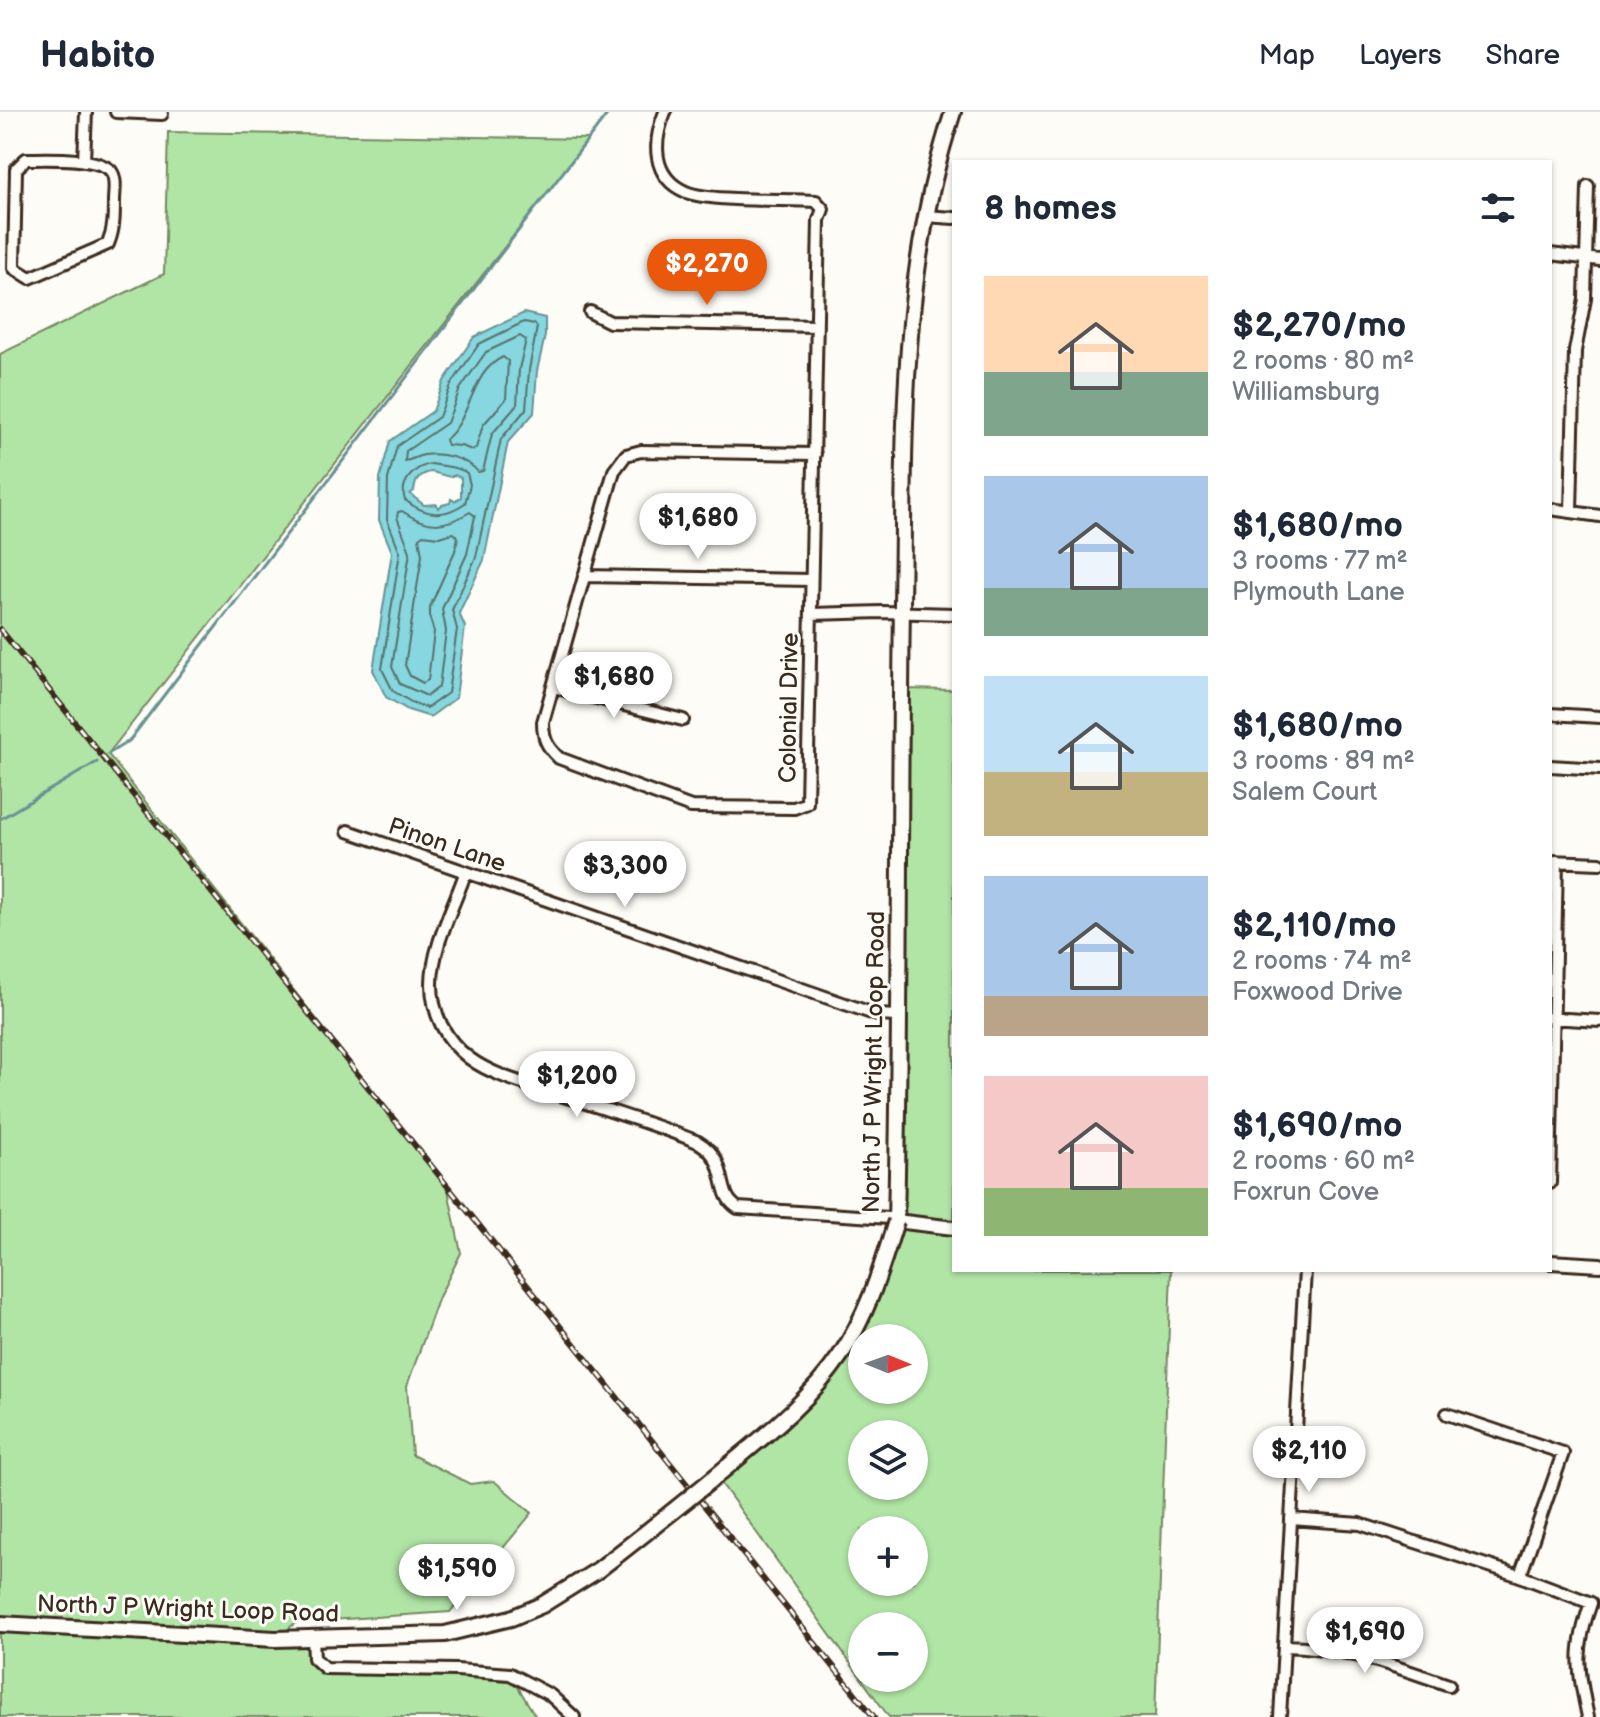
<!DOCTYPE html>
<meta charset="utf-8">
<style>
:root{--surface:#fff;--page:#f2f2f3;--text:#1f2937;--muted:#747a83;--line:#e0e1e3;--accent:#ea580c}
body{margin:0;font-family:"Balsamiq Sans",sans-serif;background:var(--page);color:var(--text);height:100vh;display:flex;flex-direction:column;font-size:30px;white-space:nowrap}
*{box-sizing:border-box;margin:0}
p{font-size:26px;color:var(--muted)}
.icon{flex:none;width:44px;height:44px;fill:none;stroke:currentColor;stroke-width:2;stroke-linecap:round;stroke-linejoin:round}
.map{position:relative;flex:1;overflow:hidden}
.details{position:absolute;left:952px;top:48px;width:600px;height:1112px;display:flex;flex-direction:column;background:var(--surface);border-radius:0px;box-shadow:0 2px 6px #0004}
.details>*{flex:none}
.needle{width:52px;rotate:91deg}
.controls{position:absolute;left:848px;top:1212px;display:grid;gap:16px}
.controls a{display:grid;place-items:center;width:80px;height:80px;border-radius:50%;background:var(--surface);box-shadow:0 2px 6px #0004;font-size:40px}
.price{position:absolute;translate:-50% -68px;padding:0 18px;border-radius:28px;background:#fff;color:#222;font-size:26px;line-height:52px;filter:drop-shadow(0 2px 4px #0008)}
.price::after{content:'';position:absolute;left:50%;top:48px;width:24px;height:18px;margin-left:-12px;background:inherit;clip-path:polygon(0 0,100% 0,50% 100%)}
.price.on{background:var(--accent);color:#fff}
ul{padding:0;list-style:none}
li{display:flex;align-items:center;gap:24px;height:200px;padding:0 32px}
li span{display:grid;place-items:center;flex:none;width:224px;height:160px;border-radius:0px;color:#555}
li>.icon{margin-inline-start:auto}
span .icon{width:96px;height:96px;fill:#fffc;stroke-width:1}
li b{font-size:34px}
h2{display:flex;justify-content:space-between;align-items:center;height:96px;padding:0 32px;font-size:34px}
header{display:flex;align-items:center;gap:48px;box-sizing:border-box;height:112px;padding:0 40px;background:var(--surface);border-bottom:2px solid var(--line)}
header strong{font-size:38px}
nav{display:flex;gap:44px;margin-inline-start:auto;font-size:28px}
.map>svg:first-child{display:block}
.green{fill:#b1e5a6;stroke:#768862;stroke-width:2;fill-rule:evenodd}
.water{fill:#86d7df;stroke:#689292;stroke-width:2;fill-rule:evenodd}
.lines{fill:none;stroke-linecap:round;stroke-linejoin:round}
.shore{stroke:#596f6b;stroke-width:2}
.stream{stroke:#689292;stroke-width:3}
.minor-casing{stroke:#3b2a1e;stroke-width:16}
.tertiary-casing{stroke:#3b2a1e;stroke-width:18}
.secondary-casing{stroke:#3b2a1e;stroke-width:20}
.minor{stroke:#fdfcf7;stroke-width:10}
.tertiary{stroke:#fdfcf7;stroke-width:12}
.secondary{stroke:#fdfcf7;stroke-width:14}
.rail-casing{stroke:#3b2a1e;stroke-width:6}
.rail{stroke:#fdfcf7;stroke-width:3;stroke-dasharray:9;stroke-linecap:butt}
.secondary-bridge-casing{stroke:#3b2a1e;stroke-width:20;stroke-linecap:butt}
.secondary-bridge{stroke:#fdfcf7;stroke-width:14}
.labels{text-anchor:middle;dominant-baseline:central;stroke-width:6;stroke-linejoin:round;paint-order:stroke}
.street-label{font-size:24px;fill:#3b2a1e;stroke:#fdfcf7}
</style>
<header>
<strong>Habito</strong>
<nav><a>Map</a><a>Layers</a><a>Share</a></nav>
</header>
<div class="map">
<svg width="1600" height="1605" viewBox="0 0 1600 1605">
<rect width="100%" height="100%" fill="#fdfcf7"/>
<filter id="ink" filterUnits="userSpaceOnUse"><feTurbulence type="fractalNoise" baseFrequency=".0125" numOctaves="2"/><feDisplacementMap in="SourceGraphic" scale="16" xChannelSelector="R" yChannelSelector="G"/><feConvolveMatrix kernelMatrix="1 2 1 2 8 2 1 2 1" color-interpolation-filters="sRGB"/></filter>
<g filter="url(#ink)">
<path class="green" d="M 168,20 L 589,27 L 108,642 L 447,1073 L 461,1141 L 439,1185 L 407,1274 L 412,1343 L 470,1372 L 494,1369 L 532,1401 L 450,1500 L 315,1509 L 300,1507 L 276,1527 L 311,1528 L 314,1546 L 325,1556 L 510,1562 L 536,1605 L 0,1605 L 0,242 L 164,162 Z
M 901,577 L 954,578 L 954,1158 L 1171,1158 L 1155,1605 L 889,1605 L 716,1364 L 839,1245 L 889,1130 ZM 862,1226 L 914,1226 L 914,1278 L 862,1278 ZM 862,1322 L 914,1322 L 914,1374 L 862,1374 ZM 862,1418 L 914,1418 L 914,1470 L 862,1470 ZM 862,1514 L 914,1514 L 914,1566 L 862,1566 Z"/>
<path class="water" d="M 524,201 L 545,206 L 545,224 L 537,259 L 534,301 L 508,330 L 484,448 L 459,501 L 465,515 L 456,586 L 430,605 L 408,598 L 386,585 L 373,558 L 392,440 L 379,408 L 380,366 L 390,329 L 433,299 L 444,269 L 474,225 ZM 432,360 L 450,365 L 455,363 L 461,366 L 461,385 L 455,389 L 451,387 L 450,391 L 442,393 L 438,396 L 437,392 L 424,393 L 410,382 L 414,379 C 415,367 421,361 432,360 Z"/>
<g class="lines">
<path class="shore" d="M 524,210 L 535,212 L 537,215 L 529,258 L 526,297 L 501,327 L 476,445 L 452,498 L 457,517 L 448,581 L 427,596 L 411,590 L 393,579 L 382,557 L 400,440 L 387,407 L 388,367 L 397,334 L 439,305 L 451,273 L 479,232 Z
M 520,224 L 526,228 L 519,257 L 517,293 L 492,322 L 483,359 L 478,360 C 467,346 441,340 424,343 C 417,344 412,348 405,349 L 406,339 L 447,311 L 460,277 L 486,240 Z
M 503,245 L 508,249 L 506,287 L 483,313 L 476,336 L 472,338 L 461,334 L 447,333 L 445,328 C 472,307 470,260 503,245 Z
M 432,352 C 444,355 457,354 467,361 L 470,373 L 465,391 C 444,406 425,404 405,388 C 399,371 414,354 432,352 Z
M 402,399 C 427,416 444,416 470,400 L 475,404 L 467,442 L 442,497 L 446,519 L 439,575 L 427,584 L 400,572 L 392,555 L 410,440 L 397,405 L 398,400 Z
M 454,421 L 458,425 L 455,439 L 430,495 L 430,507 L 434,520 L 428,568 L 423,571 L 410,564 L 405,553 L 422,443 L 419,426 L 423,423 L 439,425 Z"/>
<path class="stream" d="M 108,642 L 129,629 L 609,0
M 0,707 L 97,650"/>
<g class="minor-casing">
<path id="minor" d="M 116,0 L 162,2
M 665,0 C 653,29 651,65 686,80 C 710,90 785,87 816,89 L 823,97 L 819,108 L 807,691 L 794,696 L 691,695 L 559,646 C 547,635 543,627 543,610 L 614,359 L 626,343 L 641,339 L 815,342
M 26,47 C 45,47 97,44 111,59 C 117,67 114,80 114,89 C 114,105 114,118 108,132 L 30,166 L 14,156 L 16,57 Z
M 84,49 L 86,0
M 925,104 L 954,106
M 1550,142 L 1600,148
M 590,200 L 610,210 L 817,214
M 1550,397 L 1600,404
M 1571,399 L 1575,239 L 1585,187 L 1588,74
M 584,464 L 811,468
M 811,502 L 882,500 L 954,502
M 553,575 L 683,608
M 1550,602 L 1600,605
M 1550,654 L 1600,657
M 348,719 L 877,903 L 897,904
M 1550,749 L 1600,751
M 465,762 C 453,796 432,835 432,872 C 432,901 445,928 469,946 C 490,962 522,971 548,979 C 598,995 649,1010 698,1030 C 732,1050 714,1082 738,1096 L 889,1106 L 896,1109
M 1550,906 L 1600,909
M 1550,1071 L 1557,749
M 1447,1302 L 1563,1341 L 1520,1464
M 1291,1407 L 1360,1412 L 1520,1464 L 1591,1491 C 1574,1538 1578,1558 1588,1605
M 313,1525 L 314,1546 L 325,1556 L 457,1558 L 510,1562 L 550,1583 L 574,1605
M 1284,1534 C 1347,1535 1390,1553 1449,1573
M 1280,1605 L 1305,1158"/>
</g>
<g class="tertiary-casing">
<path id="tertiary" d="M 896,1109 L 954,1116
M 1550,1150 L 1600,1153"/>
</g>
<g class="secondary-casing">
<path id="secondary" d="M 896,1109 C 901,903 899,697 902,492 C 905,322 899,164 953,0
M 0,1512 L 275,1527 L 445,1522 L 511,1506 L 542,1493 L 598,1458"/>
</g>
<use href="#minor" class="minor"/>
<use href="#tertiary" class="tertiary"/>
<use href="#secondary" class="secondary"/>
<g class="rail-casing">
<path id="rail" d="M 0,517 L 874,1605"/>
</g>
<use href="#rail" class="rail"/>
<g class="secondary-bridge-casing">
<path id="secondary-bridge" d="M 598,1458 C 642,1424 685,1390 727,1355 C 768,1321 810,1288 840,1244 C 868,1202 881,1157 896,1109"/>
</g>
<use href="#secondary-bridge" class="secondary-bridge"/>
</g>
</g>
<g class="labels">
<g class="street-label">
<text transform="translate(789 596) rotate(-89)">Colonial Drive</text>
<text transform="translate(447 733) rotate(19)">Pinon Lane</text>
<text transform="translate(874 950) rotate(-89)">North J P Wright Loop Road</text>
<text transform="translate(188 1497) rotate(2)">North J P Wright Loop Road</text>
</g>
</g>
</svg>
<div class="controls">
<a><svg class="needle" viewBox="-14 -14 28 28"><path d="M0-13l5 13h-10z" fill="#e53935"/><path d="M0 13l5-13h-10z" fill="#747a83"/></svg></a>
<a><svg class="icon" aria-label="layers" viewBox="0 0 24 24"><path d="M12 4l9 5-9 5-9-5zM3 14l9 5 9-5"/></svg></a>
<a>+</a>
<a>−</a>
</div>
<b class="price on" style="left:707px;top:195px">$2,270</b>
<b class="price" style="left:698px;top:449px">$1,680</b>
<b class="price" style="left:614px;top:608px">$1,680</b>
<b class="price" style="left:625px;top:797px">$3,300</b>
<b class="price" style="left:577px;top:1007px">$1,200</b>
<b class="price" style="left:1309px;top:1382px">$2,110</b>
<b class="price" style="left:457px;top:1500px">$1,590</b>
<b class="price" style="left:1365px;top:1563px">$1,690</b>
<section class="details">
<h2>8 homes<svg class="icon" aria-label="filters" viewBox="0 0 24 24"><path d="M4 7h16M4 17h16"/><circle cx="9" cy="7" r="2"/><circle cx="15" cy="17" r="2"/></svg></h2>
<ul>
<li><span style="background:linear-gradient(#ffd9b3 60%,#7fa58c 0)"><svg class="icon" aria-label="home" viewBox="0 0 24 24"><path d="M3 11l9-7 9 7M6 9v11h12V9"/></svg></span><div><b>$2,270/mo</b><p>2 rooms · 80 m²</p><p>Williamsburg</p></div></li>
<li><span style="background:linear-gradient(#a9c7e8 70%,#7fa58c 0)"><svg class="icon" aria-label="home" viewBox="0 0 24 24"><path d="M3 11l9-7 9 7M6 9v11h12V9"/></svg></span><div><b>$1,680/mo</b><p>3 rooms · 77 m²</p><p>Plymouth Lane</p></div></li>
<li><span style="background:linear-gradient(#bfe0f5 60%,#c2b280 0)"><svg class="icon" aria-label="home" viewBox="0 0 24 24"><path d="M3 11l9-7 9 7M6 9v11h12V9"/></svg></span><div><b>$1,680/mo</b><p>3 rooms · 89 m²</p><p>Salem Court</p></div></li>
<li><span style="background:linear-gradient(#a9c7e8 75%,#b9a48a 0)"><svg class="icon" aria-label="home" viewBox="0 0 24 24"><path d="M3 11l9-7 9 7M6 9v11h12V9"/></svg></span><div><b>$2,110/mo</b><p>2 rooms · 74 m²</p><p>Foxwood Drive</p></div></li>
<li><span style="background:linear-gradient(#f6c9c9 70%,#8fb573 0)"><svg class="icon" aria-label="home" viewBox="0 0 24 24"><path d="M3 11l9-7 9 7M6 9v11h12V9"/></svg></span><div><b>$1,690/mo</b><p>2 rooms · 60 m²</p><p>Foxrun Cove</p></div></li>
</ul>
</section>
</div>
